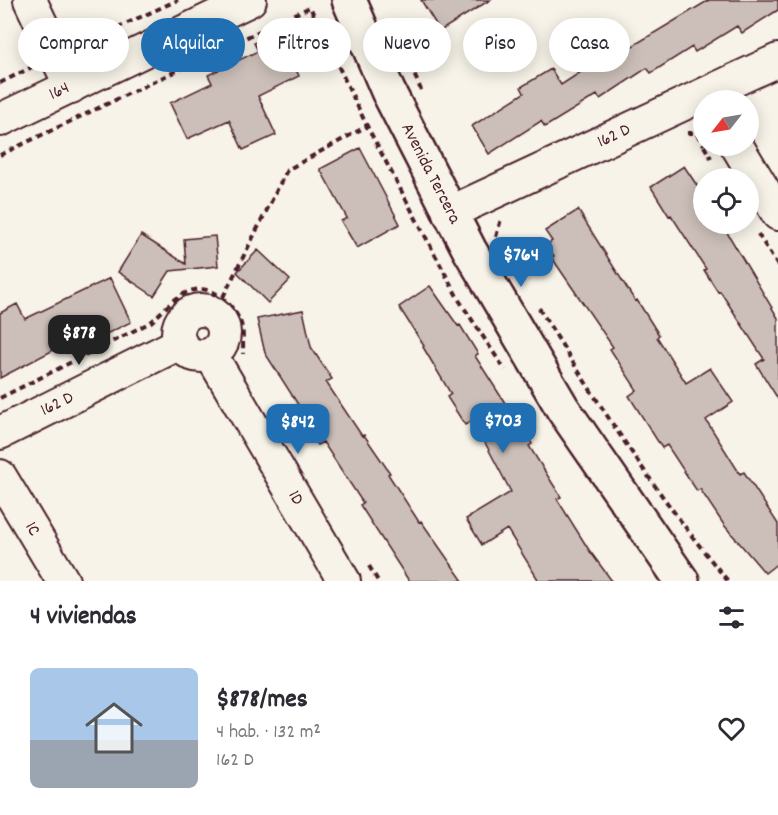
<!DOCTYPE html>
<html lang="es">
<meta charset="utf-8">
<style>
:root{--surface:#fff;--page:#f2f2f3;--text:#2b2b33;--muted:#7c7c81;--accent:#1f6fb2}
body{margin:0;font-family:Dekko,sans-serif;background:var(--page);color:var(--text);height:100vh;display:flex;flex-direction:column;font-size:22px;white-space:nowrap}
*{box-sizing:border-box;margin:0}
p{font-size:20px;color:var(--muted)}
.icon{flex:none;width:33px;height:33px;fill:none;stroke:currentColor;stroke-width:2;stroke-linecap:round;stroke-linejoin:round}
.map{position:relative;height:581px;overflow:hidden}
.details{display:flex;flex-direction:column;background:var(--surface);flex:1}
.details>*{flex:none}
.hud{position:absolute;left:18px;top:18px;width:742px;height:54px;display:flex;gap:12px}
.needle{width:39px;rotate:239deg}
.tools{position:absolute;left:693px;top:90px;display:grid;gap:12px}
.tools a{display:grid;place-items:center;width:66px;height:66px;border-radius:50%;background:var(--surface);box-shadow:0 3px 15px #0003;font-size:30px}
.price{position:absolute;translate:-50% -51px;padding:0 14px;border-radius:12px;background:var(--accent);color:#fff;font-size:20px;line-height:39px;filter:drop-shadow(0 2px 3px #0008)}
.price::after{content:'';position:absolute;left:50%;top:36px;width:18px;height:14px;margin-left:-9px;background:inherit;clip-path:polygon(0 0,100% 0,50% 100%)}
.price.current{background:#222;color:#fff}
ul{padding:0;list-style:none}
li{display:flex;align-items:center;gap:18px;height:150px;padding:0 30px}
li span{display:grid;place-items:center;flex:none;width:168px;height:120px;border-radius:9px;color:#555}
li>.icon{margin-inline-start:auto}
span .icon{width:72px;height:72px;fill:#fffc;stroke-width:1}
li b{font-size:26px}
h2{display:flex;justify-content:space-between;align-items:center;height:72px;padding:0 30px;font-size:26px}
.chip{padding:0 21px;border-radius:27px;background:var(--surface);box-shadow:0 3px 15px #0003;font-size:21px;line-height:54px}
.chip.current{background:var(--accent);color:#fff}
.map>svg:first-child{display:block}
.building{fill:#ccbfb9;stroke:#4a1f2b;stroke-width:1.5}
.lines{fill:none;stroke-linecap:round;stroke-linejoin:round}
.minor-casing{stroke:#4a1f2b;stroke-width:36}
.major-casing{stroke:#4a1f2b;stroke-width:38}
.path{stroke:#4a1f2b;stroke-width:4;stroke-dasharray:6 4.5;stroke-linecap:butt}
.minor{stroke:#f7f3e8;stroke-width:32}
.major{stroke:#f7f3e8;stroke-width:33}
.labels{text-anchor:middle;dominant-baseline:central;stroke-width:4.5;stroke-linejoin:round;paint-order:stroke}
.street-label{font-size:18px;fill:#4a1f2b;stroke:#f7f3e8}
</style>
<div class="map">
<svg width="778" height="581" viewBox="0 0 778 581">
<rect width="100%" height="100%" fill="#f7f3e8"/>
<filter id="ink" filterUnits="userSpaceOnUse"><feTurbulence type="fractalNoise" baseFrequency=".0167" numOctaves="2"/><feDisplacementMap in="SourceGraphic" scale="12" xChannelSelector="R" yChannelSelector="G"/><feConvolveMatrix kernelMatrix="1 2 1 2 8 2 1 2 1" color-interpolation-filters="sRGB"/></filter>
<g filter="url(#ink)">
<path class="building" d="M 421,0 L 490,0 L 440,31 Z
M 709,0 L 778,0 L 778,10 L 742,33 L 737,26 L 695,52 L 692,47 L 651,73 L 647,68 L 600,99 L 597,95 L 545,127 L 541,121 L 489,154 L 472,126 L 524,93 L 521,87 L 551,69 L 561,85 L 613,51 L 616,56 Z
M 278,31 L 299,76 L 258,96 L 276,135 L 243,150 L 229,120 L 187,139 L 170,103 L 212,83 L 208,75 L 258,51 L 254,43 Z
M 360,148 L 400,224 L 357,248 L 341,221 L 347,218 L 320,169 Z
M 684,166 L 704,196 L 704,224 L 722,224 L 778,318 L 778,399 L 756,364 L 764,359 L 720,291 L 718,292 L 704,270 L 706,269 L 671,215 L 669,216 L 651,187 Z
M 578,210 L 635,301 L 637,300 L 659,335 L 657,337 L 686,383 L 710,368 L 733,402 L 706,420 L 740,474 L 744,472 L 778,524 L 778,563 L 765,573 L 724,525 L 700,489 L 697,491 L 667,445 L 662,448 L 629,396 L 637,390 L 610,349 L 613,347 L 552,258 L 554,256 L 546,245 L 552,241 L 545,231 Z
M 141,235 L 186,264 L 184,239 L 215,236 L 218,266 L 170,271 L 154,296 L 118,272 Z
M 258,250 L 290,280 L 268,303 L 237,272 Z
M 110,278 L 131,322 L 67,353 L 63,345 L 0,378 L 0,313 L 17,304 L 25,319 Z
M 430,286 L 458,326 L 460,325 L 478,354 L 475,356 L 512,414 L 515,413 L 532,444 L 529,446 L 561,497 L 557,499 L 589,550 L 612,581 L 539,581 L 507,529 L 482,545 L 466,519 L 511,492 L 473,420 L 465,425 L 447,397 L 451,394 L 423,347 L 424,346 L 399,307 Z
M 303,310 L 311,347 L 332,379 L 326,382 L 362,436 L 364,435 L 390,473 L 388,474 L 419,522 L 421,521 L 463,581 L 409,581 L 360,505 L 363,503 L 323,442 L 317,445 L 296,413 L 301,409 L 265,353 L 257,319 Z"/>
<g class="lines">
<g class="minor-casing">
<g id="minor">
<path d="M 30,0 L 71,87"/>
<path id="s1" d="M 0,120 L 250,0"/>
<path d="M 737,146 L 778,214"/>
<path id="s2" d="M 449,213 L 778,60"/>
<circle cx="201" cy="333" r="23"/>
<path id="s3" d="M 211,355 L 344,581"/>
<path id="s4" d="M 0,433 L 180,343"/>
<path id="s5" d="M 0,476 L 63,581"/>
</g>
</g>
<g class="major-casing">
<g id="major">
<path id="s6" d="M 349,0 L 388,91 L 469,249 L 563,409 L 682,581"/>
</g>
</g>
<path class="path" d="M 398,37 L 421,90
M 79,45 L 178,0
M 0,83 L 32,67
M 687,133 L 696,133 L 704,145
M 704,146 L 711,158
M 0,155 L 310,7 L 367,126 L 459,300 L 505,370
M 758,234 L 778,266
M 496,237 L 501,219
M 223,297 L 287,170 L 367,126
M 539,308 C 597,402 657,496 728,581
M 0,398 L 151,322 C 162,312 174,297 188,292 C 210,282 231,301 240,321 C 244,330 243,345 243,354
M 369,566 L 378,581"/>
<use href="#minor" class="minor"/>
<use href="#major" class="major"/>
</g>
</g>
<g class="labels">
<g class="street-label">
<text stroke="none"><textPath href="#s1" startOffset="66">164</textPath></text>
<text stroke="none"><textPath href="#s2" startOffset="182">162 D</textPath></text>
<text stroke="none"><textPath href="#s6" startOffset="192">Avenida Tercera</textPath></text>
<text stroke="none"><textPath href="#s4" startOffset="64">162 D</textPath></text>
<text stroke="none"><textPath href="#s3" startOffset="166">1D</textPath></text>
<text stroke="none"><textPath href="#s5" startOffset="62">1C</textPath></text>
</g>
</g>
</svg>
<div class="tools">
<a><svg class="needle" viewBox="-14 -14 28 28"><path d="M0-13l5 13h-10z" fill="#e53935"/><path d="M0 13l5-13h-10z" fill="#7c7c81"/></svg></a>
<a><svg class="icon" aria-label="locate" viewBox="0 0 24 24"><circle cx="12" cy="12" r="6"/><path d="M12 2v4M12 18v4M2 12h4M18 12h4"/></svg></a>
</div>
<b class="price" style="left:521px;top:288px">$764</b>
<b class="price current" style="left:79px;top:366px">$878</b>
<b class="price" style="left:503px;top:454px">$703</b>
<b class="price" style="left:298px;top:455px">$842</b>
<div class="hud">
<a class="chip">Comprar</a>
<a class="chip current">Alquilar</a>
<a class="chip">Filtros</a>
<a class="chip">Nuevo</a>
<a class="chip">Piso</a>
<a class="chip">Casa</a>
</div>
</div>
<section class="details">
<h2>4 viviendas<svg class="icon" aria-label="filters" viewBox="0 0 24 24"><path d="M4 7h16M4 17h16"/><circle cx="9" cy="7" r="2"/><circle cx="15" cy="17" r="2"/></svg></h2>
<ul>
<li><span style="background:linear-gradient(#a9c7e8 60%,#9aa5b1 0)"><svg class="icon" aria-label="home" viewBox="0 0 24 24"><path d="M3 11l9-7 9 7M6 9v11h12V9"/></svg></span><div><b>$878/mes</b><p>4 hab. · 132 m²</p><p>162 D</p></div><svg class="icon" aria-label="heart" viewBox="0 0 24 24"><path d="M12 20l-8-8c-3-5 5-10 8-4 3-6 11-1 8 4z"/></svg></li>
</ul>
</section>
